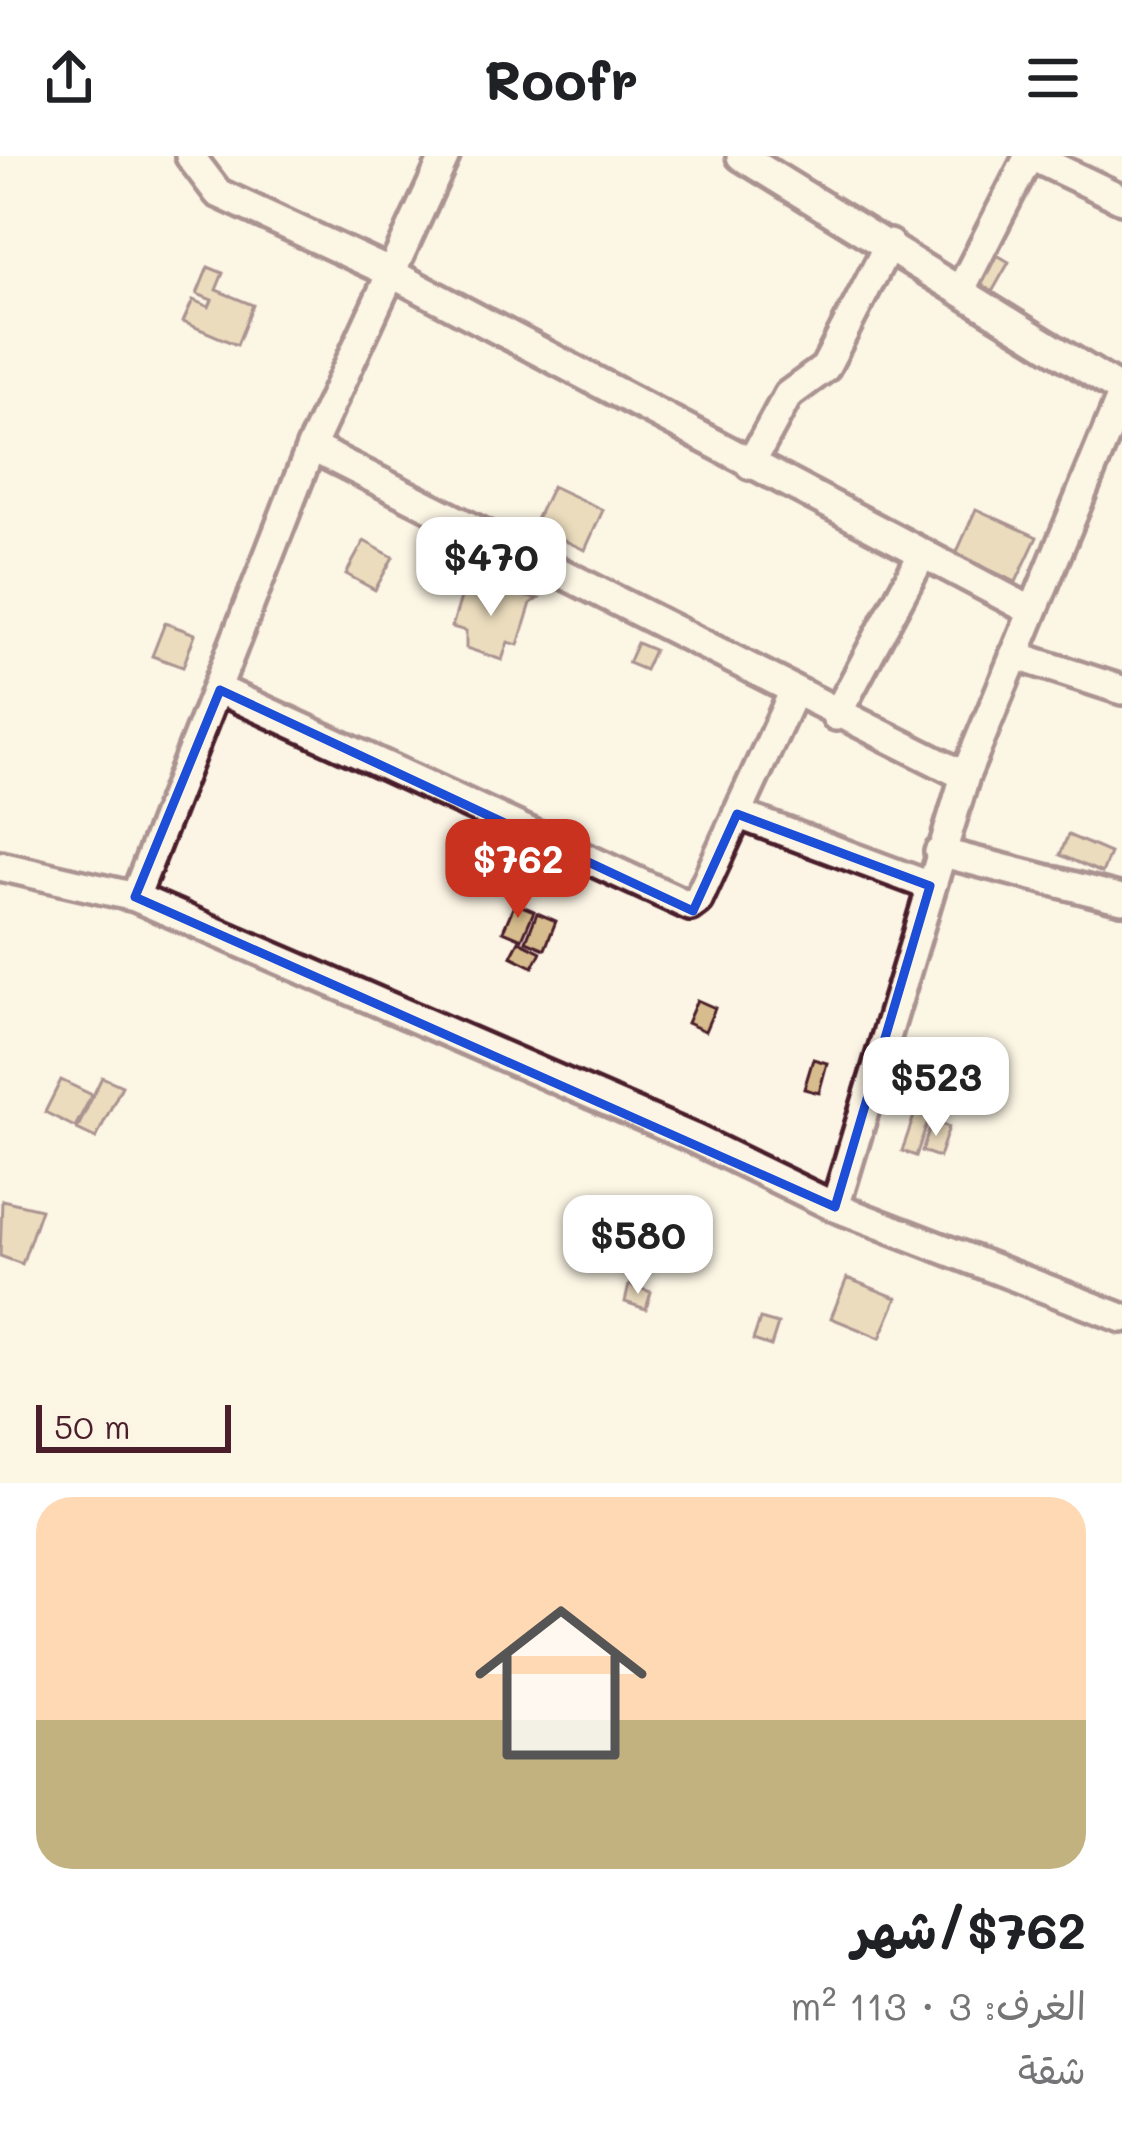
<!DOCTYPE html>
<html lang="ar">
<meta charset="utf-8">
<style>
:root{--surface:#fff;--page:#f6f6f6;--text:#202124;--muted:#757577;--accent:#c8321e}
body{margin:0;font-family:Mali,"Playpen Sans Arabic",sans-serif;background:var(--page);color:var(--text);direction:rtl;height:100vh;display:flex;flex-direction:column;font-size:45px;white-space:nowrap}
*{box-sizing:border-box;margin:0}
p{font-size:39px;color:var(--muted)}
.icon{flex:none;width:66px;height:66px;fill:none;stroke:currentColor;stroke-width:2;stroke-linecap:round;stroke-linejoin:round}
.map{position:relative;height:1327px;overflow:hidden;direction:ltr}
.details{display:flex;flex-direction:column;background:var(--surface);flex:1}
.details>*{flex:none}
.scale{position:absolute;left:36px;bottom:30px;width:195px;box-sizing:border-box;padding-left:12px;border:6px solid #4a1f2b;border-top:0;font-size:33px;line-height:42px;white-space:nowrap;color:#4a1f2b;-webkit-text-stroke:9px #fcf5e5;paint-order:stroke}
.price{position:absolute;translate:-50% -102px;padding:0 27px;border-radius:24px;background:#fff;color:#222;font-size:39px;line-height:78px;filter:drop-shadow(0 3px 6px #0008)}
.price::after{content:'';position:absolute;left:50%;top:72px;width:36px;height:27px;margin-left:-18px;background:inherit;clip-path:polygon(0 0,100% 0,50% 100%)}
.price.selected{background:var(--accent);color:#fff}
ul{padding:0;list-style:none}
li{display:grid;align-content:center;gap:24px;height:636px;padding:0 36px}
li span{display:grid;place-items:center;height:372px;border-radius:36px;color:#555}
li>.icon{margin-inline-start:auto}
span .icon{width:216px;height:216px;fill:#fffc;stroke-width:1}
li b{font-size:51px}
header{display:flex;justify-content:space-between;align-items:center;height:156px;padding:0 36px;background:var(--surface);font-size:54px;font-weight:700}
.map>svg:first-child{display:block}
.building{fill:#d7bd8d;stroke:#4a1f2b;stroke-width:3}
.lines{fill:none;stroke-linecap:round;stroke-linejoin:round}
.street-casing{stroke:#4a1f2b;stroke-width:36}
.street{stroke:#fcf5e5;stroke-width:27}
.marked{fill:none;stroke:#1d4ed8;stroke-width:9;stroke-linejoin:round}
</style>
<header><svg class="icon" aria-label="menu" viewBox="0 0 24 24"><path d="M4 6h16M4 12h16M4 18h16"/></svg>Roofr<svg class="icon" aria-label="share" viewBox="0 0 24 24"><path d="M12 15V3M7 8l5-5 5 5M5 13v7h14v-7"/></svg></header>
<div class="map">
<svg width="1122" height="1327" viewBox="0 0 1122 1327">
<rect width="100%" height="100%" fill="#fcf5e5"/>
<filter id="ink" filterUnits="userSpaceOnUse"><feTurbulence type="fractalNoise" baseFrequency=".00833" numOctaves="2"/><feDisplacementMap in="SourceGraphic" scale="24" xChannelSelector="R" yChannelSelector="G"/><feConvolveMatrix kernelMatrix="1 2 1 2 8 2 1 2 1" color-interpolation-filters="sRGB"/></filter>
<g filter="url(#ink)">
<path class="building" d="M 992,96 L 1009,106 L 992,136 L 974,126 Z
M 208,111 L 223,117 L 216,134 L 253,149 L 237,189 L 183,166 L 193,144 L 209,151 L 212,144 L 197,138 Z
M 552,330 L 603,354 L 585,394 L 533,370 Z
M 976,353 L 1037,381 L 1016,426 L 956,398 Z
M 364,385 L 393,401 L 375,434 L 346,418 Z
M 465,428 L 538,443 L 531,447 L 518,489 L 508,486 L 502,504 L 466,492 L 466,475 L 452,471 Z
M 165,467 L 195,478 L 183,511 L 152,500 Z
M 637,487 L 654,494 L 645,514 L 628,507 Z
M 1068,679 L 1110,697 L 1102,717 L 1060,699 Z
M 515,747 L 534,755 L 522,783 L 503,775 Z
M 537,757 L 556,765 L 545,793 L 526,785 Z
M 519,785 L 541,796 L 533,811 L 511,800 Z
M 697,844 L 715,852 L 705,875 L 687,867 Z
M 813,903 L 827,907 L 819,937 L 804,933 Z
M 102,921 L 122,930 L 96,982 L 77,973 Z
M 61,924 L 92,939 L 75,971 L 45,956 Z
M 915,957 L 929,962 L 916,1000 L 902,995 Z
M 932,965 L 949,971 L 939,1001 L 922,995 Z
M 2,1044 L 41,1053 L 22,1108 L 0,1100 Z
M 581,1070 L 615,1082 L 607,1104 L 574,1090 Z
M 847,1122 L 897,1142 L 880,1182 L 831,1162 Z
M 629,1129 L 651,1136 L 646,1153 L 625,1146 Z
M 760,1163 L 778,1168 L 771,1190 L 753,1184 Z"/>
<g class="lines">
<g class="street-casing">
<path id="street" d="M 190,0 L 218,37 L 389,116 L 1032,455
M 741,0 L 1122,235
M 1031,0 L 1122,43
M 961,133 L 1029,0
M 311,291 L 965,620
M 750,309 L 788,239 L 825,212 L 889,88
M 1014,499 L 1122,534
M 220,534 L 690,750 L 698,744 L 793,537
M 836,560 L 921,401
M 737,658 L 930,730
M 939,696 L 1122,743
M 0,710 L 135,741 L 695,983 L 835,1051 L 1122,1162
M 135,741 L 311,291 L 445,0
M 835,1051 L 965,620 L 1122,239"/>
</g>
<use href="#street" class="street"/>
</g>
</g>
<path d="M0 0H1122V1327H0ZM 220,534 L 693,755 L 737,658 L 930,730 L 835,1051 L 135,741 Z" fill="#fcf5e5" fill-opacity=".55" fill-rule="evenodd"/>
<path class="marked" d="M 220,534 L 693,755 L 737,658 L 930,730 L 835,1051 L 135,741 Z"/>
</svg>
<div class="scale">50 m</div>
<b class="price" style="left:491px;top:463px">$470</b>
<b class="price selected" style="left:518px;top:765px">$762</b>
<b class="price" style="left:936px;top:983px">$523</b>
<b class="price" style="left:638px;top:1141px">$580</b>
</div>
<section class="details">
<ul>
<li><span style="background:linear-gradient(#ffd9b3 60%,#c2b280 0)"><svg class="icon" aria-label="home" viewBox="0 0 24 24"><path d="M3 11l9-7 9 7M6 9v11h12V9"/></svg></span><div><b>$762/شهر</b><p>الغرف: 3 · 113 m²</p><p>شقة</p></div></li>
</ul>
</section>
